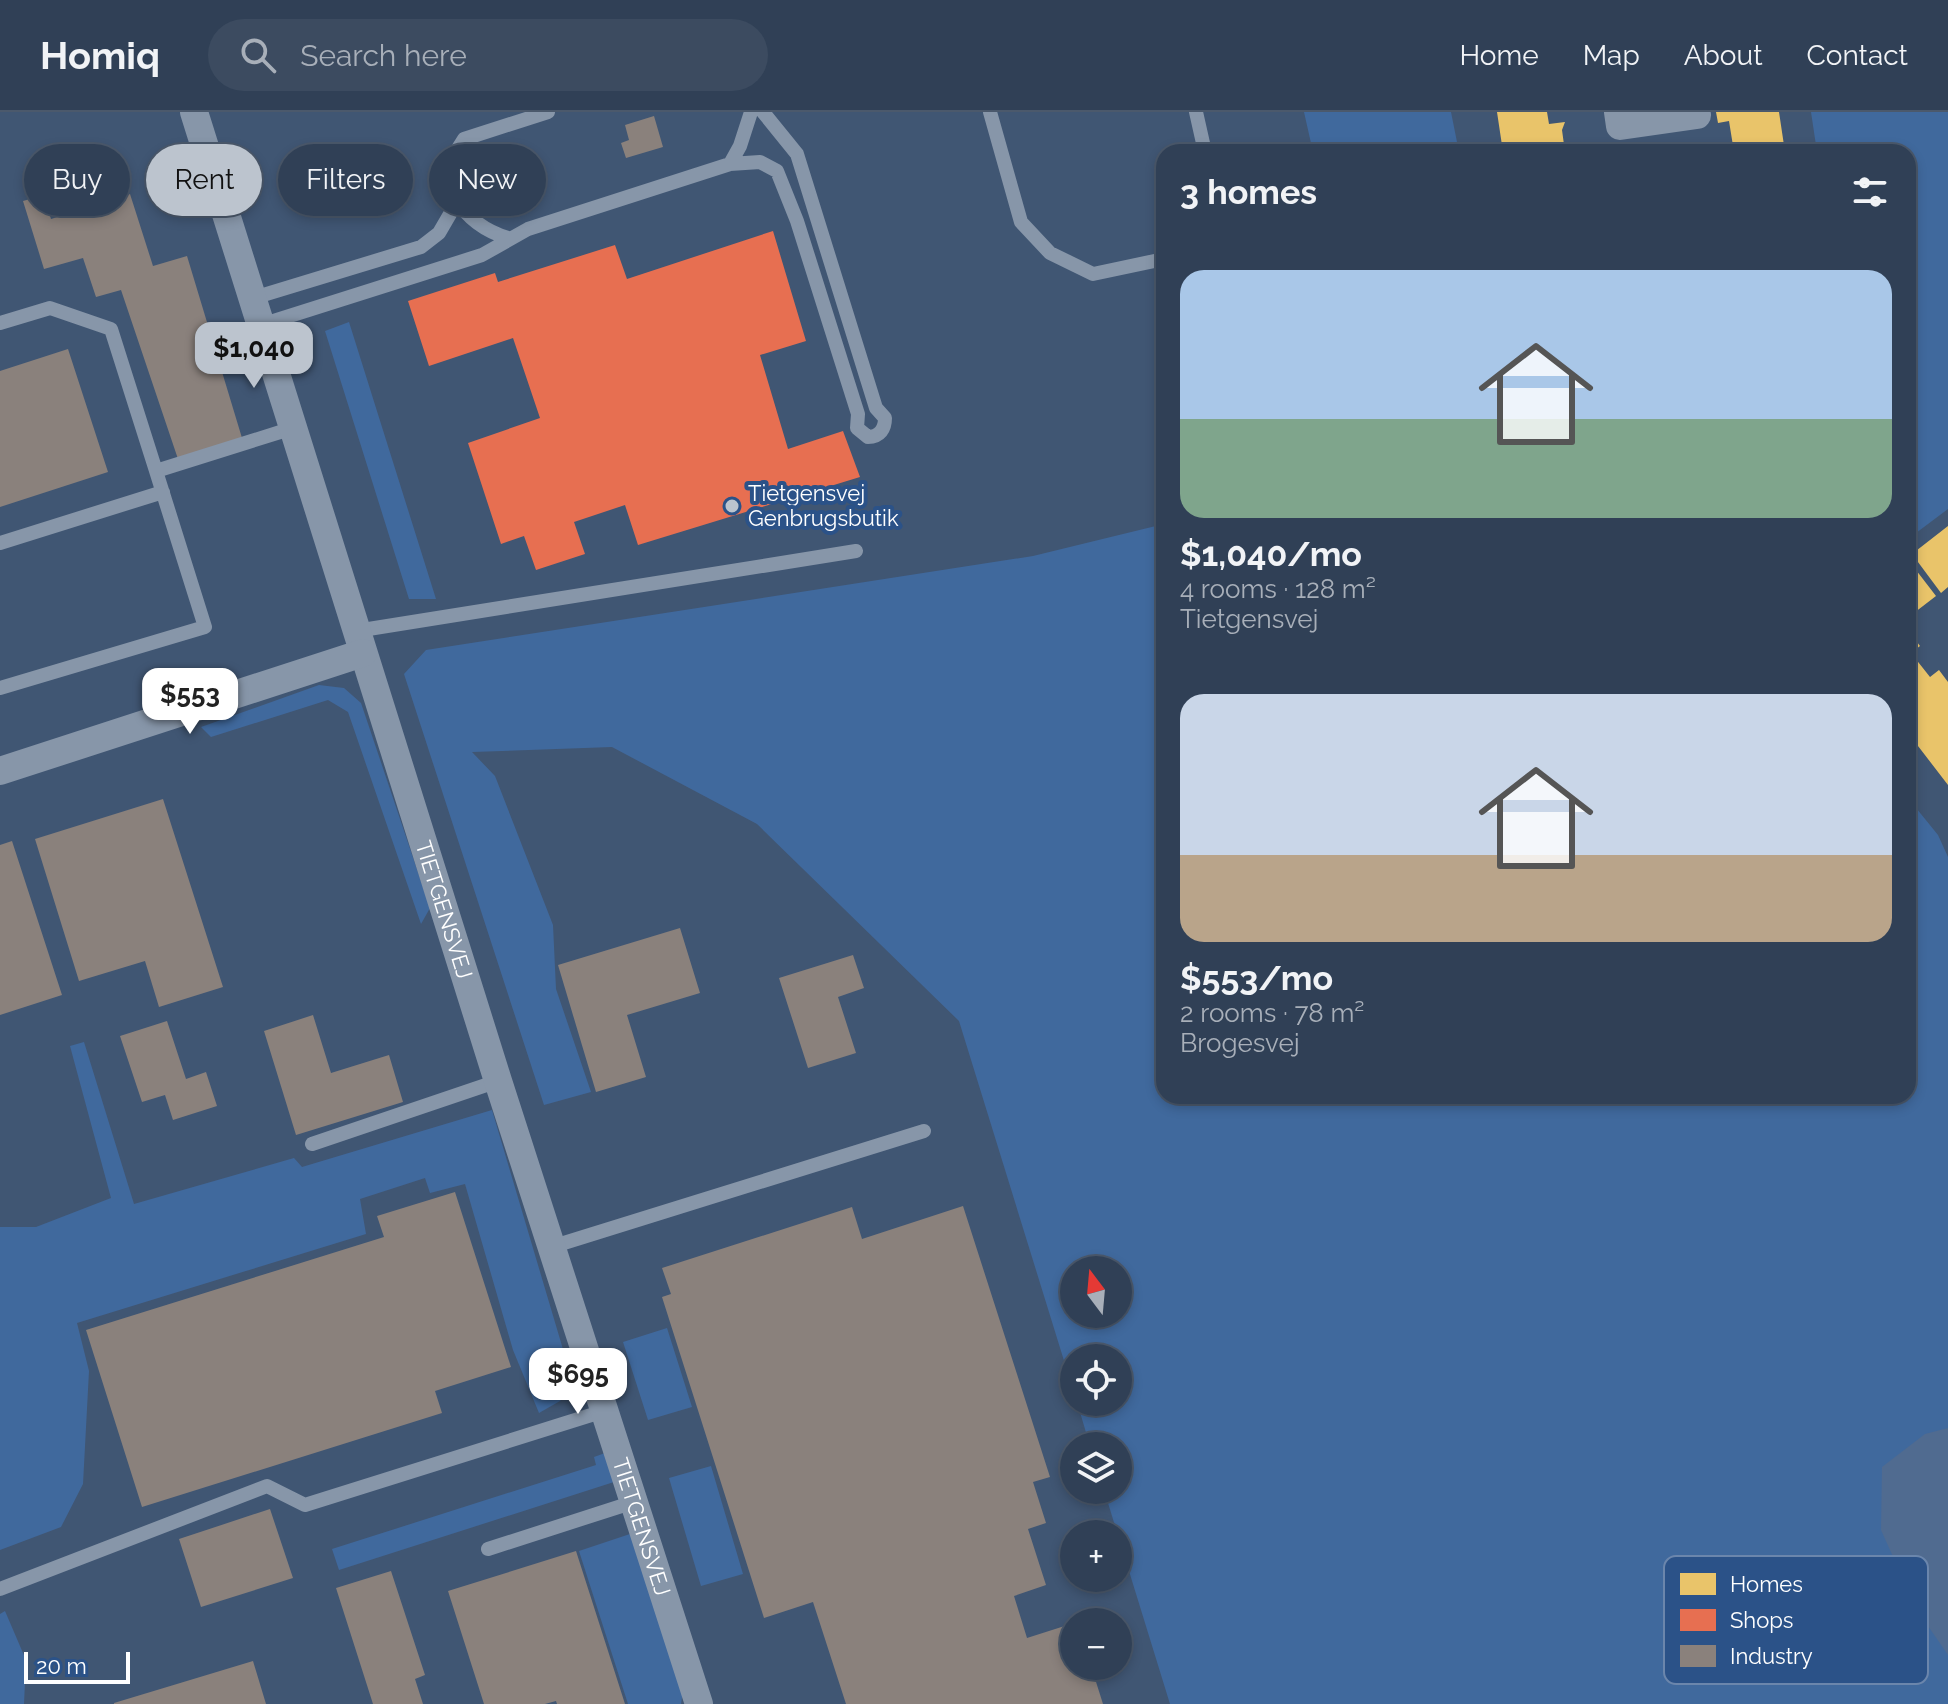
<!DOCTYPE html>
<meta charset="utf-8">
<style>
:root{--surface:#304056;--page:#3c4b60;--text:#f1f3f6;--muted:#a8afb9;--line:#4b596c;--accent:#bcc4ce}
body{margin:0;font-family:Raleway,sans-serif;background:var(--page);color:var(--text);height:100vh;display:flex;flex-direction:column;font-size:30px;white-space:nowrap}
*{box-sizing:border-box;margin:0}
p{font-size:26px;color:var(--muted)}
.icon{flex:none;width:44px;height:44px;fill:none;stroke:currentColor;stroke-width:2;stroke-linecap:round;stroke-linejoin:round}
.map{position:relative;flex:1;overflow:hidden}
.drawer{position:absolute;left:1156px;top:32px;width:760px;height:960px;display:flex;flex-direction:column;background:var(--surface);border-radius:24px;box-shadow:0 4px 12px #0003,0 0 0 2px var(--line)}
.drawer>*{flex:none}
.guide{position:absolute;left:24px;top:32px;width:760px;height:72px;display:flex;gap:16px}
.needle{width:52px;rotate:344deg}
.controls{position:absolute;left:1060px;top:1144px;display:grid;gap:16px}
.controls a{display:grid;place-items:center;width:72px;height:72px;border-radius:50%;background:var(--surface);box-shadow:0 4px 12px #0003,0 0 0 2px var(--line);font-size:40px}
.scale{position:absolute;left:24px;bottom:20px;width:106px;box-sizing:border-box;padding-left:8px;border:4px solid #fff;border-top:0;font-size:22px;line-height:28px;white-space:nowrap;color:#fff;-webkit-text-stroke:6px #2b5288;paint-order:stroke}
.price{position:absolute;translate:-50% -68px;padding:0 18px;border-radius:16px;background:#fff;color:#222;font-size:26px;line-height:52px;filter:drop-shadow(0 2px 4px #0008)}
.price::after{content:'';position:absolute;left:50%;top:48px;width:24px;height:18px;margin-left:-12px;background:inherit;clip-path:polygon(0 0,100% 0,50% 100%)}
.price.active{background:var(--accent);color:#111}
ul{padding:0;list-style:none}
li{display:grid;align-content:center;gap:16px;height:424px;padding:0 24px}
li span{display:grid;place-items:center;height:248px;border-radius:24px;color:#555}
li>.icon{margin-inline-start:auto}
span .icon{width:144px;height:144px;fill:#fffc;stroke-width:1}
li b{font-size:34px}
h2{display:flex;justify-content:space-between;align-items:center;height:96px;padding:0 24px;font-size:34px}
.tag{padding:0 28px;border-radius:36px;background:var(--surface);box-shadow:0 4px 12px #0003,0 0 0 2px var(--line);font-size:28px;line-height:72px}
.tag.active{background:var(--accent);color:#111}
header{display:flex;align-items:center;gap:48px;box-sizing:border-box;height:112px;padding:0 40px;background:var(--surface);border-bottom:2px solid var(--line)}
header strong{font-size:38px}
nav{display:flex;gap:44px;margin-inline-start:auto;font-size:28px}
.search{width:560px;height:72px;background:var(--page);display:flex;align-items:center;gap:20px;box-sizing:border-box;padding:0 28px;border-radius:44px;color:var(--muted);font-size:30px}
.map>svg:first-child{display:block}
.green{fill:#40699d;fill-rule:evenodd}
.water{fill:#506b90}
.homes{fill:#e9c46a}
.shops{fill:#e76f51}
.industry{fill:#8a817c}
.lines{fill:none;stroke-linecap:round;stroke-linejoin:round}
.lane{stroke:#8796a9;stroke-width:14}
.street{stroke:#8796a9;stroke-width:28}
.poi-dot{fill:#bcc4ce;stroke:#2b5288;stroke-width:3}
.labels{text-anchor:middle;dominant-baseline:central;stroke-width:8;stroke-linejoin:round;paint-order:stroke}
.poi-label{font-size:22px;fill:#fff;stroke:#2b5288;text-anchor:start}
.street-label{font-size:22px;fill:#fff;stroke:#2b5288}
.key{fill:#2b5288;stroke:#6b86ac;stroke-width:2}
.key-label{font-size:22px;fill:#fff}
</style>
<header>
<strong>Homiq</strong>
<div class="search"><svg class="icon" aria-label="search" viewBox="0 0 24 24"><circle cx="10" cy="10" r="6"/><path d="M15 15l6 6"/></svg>Search here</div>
<nav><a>Home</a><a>Map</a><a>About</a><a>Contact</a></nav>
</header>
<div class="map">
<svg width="1948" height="1592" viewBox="0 0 1948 1592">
<rect width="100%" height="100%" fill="#405673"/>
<path class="green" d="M 1304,0 L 1451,0 L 1459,40 L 1313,40 Z
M 1811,0 L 1948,0 L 1948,397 L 1908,427 L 1908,40 L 1817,40 Z
M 349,210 L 436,487 L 409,487 L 325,219 Z
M 1164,412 L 1164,984 L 1908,984 L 1908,686 L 1938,723 L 1948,745 L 1948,1592 L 1170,1592 L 1104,1378 L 1118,1378 L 1118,1334 L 1090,1334 L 1077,1290 L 1118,1290 L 1118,1246 L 1074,1246 L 1074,1281 L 959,909 L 757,712 L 612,635 L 472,640 L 495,664 L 553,813 L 556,877 L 591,980 L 544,993 L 404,562 L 426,538 L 1033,444 ZM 1074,1158 L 1118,1158 L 1118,1202 L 1074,1202 Z
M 319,573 L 344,576 L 361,591 L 430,796 L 421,812 L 348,600 L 328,588 L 211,625 L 201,615 Z
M 84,930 L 134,1092 L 294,1046 L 302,1055 L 492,998 L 573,1271 L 560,1289 L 539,1301 L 513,1238 L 465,1072 L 430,1081 L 425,1066 L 360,1087 L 366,1122 L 77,1211 L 89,1259 L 83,1372 L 61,1415 L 0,1438 L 0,1115 L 36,1115 L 111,1086 L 70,934 Z
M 667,1216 L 692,1295 L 648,1308 L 623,1230 Z
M 605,1341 L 614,1370 L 339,1458 L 332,1437 L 596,1353 L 594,1345 Z
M 711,1354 L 743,1462 L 701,1474 L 669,1366 Z
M 633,1421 L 683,1579 L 681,1592 L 628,1592 L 579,1439 Z
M 5,1499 L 26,1548 L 24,1592 L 0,1592 L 0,1502 Z"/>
<path class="water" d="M 1948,1316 L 1948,1543 L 1917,1498 L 1881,1418 L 1882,1355 L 1925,1322 Z"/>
<path class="homes" d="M 1497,0 L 1547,0 L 1549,12 L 1565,10 L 1562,18 L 1565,40 L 1503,40 Z
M 1716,0 L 1779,0 L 1785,40 L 1734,40 L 1729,9 L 1718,11 Z
M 1948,414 L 1948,475 L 1941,481 L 1912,442 Z
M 1916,458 L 1936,484 L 1910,504 L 1908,464 Z
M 1908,518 L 1920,534 L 1911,541 L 1930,565 L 1939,558 L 1948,570 L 1948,673 L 1908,621 Z"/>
<path class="shops" d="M 773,119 L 806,229 L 760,243 L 788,337 L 843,319 L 860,365 L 638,433 L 625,393 L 574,410 L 585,442 L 536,458 L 524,424 L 501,432 L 468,331 L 540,306 L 513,226 L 429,254 L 408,189 L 495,161 L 498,170 L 615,133 L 627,167 Z"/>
<path class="industry" d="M 654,4 L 663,35 L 626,46 L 621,31 L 629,28 L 625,13 Z
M 130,82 L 153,154 L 187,144 L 242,326 L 178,347 L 121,178 L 96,185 L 83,146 L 44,157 L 23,89 L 44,83 L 51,107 Z
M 68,237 L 108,360 L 0,395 L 0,259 Z
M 163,687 L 223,875 L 159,895 L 145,849 L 79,869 L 35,727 Z
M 12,729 L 62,883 L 0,903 L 0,733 Z
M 680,816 L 700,881 L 627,903 L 646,965 L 596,980 L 558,853 Z
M 853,843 L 864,876 L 838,885 L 856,941 L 808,956 L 779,866 Z
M 313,903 L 331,961 L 389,943 L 403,990 L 296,1023 L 264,919 Z
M 167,909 L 186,967 L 206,960 L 217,994 L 173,1008 L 165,983 L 142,990 L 120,924 Z
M 455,1080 L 511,1255 L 435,1279 L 442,1301 L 142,1395 L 86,1218 L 384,1125 L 377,1104 Z
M 963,1094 L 1050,1365 L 1033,1370 L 1046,1411 L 1028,1417 L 1046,1473 L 1014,1484 L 1027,1526 L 1074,1511 L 1074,1554 L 1091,1554 L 1103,1592 L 846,1592 L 813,1490 L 764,1506 L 662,1185 L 671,1182 L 662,1156 L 852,1095 L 862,1127 Z
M 270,1397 L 293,1466 L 201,1495 L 179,1427 Z
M 576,1439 L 625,1592 L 557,1592 L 556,1589 L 545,1592 L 484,1592 L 448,1479 Z
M 391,1459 L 425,1563 L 415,1567 L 423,1592 L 373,1592 L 336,1476 Z
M 253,1549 L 266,1592 L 114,1592 L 114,1591 Z"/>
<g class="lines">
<path class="lane" d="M 990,0 L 1021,110 L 1050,141 L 1093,162 L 1164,147
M 1196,0 L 1205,40
M 730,52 L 740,34 L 751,0
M 508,126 C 462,112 433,71 464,27 L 548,0
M 253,186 L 421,135 L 439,121 L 457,90
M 0,211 L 50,196 L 111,217 L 156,359 L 293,316
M 261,213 L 482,143 L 528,117 L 730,52 L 760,50 L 777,59 L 797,109 L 858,302 L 857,316 L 868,325 C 880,325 885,317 885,306 L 876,296 L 797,42 L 763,0
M 0,431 L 163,380
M 356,519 L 856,439
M 0,576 L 205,515 L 156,359
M 312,1032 L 498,969
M 551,1135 L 924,1019
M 488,1437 L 634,1390
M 0,1477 L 267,1374 L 305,1393 L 604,1299"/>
<g class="street">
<path id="s1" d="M 194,0 L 498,969 L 699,1592"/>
<path d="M 1618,0 L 1620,14 L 1697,3"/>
<path d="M 0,659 L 363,541"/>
</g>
</g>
<circle class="poi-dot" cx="732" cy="394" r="8"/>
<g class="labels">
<g class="poi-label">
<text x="748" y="381">Tietgensvej<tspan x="748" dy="25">Genbrugsbutik</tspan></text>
</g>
<g class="street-label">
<text stroke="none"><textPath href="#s1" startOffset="836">TIETGENSVEJ</textPath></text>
<text stroke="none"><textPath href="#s1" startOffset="1484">TIETGENSVEJ</textPath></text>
</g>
</g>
<rect x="1664" y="1444" width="264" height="128" rx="12" class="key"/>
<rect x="1680" y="1461" width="36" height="22" fill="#e9c46a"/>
<rect x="1680" y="1497" width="36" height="22" fill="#e76f51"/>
<rect x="1680" y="1533" width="36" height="22" fill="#8a817c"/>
<g class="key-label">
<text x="1730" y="1480">Homes</text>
<text x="1730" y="1516">Shops</text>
<text x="1730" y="1552">Industry</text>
</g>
</svg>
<div class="controls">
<a><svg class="needle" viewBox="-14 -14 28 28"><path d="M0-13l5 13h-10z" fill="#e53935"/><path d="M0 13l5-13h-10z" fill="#a8afb9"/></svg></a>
<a><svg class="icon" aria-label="locate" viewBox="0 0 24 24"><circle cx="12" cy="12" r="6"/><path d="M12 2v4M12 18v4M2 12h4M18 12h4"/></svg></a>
<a><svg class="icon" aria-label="layers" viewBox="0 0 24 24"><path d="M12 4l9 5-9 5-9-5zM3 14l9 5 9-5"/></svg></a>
<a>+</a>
<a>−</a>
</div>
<div class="scale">20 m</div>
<b class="price active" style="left:254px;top:278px">$1,040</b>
<b class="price" style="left:190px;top:624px">$553</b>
<b class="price" style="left:578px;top:1304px">$695</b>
<div class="guide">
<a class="tag">Buy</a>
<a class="tag active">Rent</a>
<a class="tag">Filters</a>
<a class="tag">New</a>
</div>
<section class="drawer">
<h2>3 homes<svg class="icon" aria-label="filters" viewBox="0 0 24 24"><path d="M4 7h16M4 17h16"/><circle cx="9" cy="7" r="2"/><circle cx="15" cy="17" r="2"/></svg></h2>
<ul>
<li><span style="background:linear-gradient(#a9c7e8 60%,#7fa58c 0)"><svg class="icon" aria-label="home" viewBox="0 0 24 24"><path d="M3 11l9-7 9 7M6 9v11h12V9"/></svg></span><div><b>$1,040/mo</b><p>4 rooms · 128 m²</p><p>Tietgensvej</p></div></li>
<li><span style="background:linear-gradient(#c9d6e8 65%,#b9a48a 0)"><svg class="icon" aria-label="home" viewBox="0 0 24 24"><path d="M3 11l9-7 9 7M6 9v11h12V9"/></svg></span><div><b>$553/mo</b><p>2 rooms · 78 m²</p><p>Brogesvej</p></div></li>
</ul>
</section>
</div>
